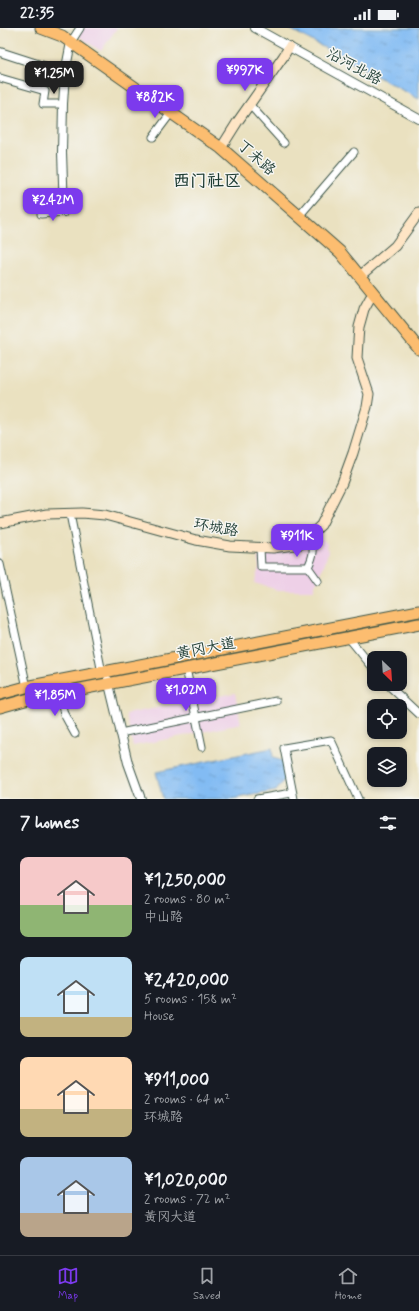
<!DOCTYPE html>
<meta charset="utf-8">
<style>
:root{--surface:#171b24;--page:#242831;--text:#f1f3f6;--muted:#9ea1a6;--line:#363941;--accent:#7c3aed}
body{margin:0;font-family:Mynerve,"LXGW WenKai TC",sans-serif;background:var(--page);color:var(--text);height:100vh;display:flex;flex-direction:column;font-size:15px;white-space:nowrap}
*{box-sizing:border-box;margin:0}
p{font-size:13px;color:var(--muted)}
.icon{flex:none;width:22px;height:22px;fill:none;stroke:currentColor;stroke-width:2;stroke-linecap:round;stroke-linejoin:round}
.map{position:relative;height:771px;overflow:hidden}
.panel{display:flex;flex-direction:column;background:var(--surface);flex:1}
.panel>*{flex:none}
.needle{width:26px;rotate:155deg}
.fabs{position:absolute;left:367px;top:623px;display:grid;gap:8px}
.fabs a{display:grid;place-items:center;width:40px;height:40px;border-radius:8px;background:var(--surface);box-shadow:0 2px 6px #0003;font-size:20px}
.price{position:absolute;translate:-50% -34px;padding:0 9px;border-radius:8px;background:var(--accent);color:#fff;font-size:13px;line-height:26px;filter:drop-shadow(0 1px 2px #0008)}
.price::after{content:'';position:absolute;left:50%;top:24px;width:12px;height:9px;margin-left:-6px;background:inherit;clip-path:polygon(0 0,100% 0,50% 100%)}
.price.on{background:#222;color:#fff}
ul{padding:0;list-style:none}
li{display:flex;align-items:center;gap:12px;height:100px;padding:0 20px}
li span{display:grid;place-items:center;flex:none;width:112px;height:80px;border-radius:8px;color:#555}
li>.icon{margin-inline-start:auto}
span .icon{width:48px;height:48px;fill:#fffc;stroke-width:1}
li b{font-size:17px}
h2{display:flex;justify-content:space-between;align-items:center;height:48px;padding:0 20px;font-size:17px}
.status{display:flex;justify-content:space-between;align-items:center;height:28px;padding:0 20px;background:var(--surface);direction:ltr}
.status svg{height:11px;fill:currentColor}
.tabs{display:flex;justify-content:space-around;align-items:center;height:56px;border-top:1px solid var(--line);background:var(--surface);font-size:11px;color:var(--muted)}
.tabs a{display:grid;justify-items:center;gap:2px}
.tabs .on{color:var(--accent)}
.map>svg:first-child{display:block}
.built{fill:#eed0e7}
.water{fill:url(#water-ripples);stroke:#507c94}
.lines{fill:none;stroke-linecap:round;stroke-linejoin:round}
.minor-casing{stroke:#3d5649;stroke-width:9}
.tertiary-casing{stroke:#3d5649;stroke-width:10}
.secondary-casing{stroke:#3d5649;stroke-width:11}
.primary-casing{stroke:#3d5649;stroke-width:13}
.minor{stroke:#fff;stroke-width:7}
.tertiary{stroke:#fff;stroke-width:8}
.secondary{stroke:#fee5c5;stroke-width:9}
.primary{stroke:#fcbd6f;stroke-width:11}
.labels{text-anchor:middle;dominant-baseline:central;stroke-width:3;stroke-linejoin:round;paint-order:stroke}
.street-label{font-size:15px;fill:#1f3d34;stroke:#f6f6f2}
.quarter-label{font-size:17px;font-weight:bold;fill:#1f3d34;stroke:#f6f6f2}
</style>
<div class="status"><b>22:35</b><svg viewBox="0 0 49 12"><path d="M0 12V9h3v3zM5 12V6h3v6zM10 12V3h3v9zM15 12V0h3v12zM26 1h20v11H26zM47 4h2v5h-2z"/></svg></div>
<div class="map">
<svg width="419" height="771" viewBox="0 0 419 771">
<defs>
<pattern id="water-ripples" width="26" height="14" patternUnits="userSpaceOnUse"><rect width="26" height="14" fill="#82bbf3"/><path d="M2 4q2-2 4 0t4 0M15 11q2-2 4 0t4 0" fill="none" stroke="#6a99c6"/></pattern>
</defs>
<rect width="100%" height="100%" fill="#f6f6f2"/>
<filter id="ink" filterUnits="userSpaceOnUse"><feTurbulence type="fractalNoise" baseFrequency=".025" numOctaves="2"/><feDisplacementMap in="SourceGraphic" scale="8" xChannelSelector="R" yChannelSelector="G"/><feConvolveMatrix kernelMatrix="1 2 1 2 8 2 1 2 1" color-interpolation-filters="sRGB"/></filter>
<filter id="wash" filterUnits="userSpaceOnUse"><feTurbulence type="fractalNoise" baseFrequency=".012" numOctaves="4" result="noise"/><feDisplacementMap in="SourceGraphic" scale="16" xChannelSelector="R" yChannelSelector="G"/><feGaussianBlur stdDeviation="0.9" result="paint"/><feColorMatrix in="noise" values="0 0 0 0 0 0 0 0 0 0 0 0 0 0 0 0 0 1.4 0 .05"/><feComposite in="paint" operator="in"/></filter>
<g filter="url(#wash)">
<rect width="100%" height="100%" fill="#eae1c0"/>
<path class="built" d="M 82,0 L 117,0 L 101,23 L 77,7 Z
M 316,503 L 327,516 L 328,525 L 320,549 L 314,558 L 314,562 L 278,562 L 254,555 L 259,540 L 258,520 L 290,519 Z
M 235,665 L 241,696 L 133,718 L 126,686 Z"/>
<path class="water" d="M 288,0 L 419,0 L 419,71 L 415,69 Z
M 272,720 L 273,730 L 283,733 L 286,750 L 276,763 L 231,771 L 163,771 L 156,744 Z"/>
</g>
<g filter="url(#ink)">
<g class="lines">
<g class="minor-casing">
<path id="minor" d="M 71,14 L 80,0
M 0,50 L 45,63 L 43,76 L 63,76
M 249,76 L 284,115
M 153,109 L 171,85
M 41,186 L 64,184
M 299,188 L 354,124
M 70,486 L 101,640
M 260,520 L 261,539 L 308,539 L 318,553
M 0,536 L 26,655
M 308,539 C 313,529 316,520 309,510
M 347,609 L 352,614 L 374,641
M 187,645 L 202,719
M 387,656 L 419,686
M 58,662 L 64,686 L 75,706
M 120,705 L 276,673
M 257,771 L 292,765
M 294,771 L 284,720 L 331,712 L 358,771"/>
</g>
<g class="tertiary-casing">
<path id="tertiary" d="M 255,0 L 419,91
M 0,24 L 65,45
M 64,184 L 62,124 L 63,76 L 65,45 L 71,14
M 108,652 L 128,735 L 141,771"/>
</g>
<g class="secondary-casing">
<path id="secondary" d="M 221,120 L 238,93 L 283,29 L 289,19
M 360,248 L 395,218 L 419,185
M 0,495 L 47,486 L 82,485 L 105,487 L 196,512 L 230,518 L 273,520 L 301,516 L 321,497 L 342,455 L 353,425 L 367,379 L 369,366 L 357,330 L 358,313 L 359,299 L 364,281 L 370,270 L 374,266"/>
</g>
<g class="primary-casing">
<path id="primary" d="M 41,0 L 62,8 L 221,120 L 299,188 L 340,224 L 419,321
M 0,666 L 26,659 L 419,583
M 0,679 L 29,671 L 419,596"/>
</g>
<use href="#minor" class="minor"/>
<use href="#tertiary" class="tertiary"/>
<use href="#secondary" class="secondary"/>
<use href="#primary" class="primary"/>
</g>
</g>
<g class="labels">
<g class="street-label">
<text transform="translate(354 39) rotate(29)">沿河北路</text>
<text transform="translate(256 130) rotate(41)">丁未路</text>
<text transform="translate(216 500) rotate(10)">环城路</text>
<text transform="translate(206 621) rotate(-11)">黄冈大道</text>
</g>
<g class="quarter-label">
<text x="207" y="153">西门社区</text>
</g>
</g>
</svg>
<div class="fabs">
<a><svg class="needle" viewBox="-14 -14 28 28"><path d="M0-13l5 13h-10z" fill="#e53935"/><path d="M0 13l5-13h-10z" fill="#9ea1a6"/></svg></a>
<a><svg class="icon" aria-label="locate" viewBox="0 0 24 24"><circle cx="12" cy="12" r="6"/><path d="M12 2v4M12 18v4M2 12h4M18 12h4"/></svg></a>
<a><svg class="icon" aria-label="layers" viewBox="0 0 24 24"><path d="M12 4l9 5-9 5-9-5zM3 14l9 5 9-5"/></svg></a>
</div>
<b class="price" style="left:245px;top:64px">¥997K</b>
<b class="price on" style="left:54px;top:67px">¥1.25M</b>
<b class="price" style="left:155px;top:91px">¥882K</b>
<b class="price" style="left:53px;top:194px">¥2.42M</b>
<b class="price" style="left:297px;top:530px">¥911K</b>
<b class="price" style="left:186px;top:684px">¥1.02M</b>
<b class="price" style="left:55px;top:689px">¥1.85M</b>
</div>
<section class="panel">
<h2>7 homes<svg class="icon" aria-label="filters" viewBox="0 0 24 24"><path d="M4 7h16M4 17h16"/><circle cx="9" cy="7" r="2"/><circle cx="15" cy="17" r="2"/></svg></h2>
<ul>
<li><span style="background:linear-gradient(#f6c9c9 60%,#8fb573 0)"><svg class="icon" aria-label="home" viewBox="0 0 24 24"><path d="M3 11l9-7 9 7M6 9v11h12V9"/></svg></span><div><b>¥1,250,000</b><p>2 rooms · 80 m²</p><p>中山路</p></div></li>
<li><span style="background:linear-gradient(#bfe0f5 75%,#c2b280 0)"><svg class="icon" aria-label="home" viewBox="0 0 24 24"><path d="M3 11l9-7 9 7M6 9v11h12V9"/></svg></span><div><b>¥2,420,000</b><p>5 rooms · 158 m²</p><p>House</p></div></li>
<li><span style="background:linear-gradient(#ffd9b3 65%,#c2b280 0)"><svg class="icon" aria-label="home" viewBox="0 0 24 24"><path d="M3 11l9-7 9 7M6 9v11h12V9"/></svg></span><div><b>¥911,000</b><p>2 rooms · 64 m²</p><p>环城路</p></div></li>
<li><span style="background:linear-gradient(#a9c7e8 70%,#b9a48a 0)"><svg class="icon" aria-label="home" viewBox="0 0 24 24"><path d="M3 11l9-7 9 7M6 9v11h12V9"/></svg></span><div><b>¥1,020,000</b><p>2 rooms · 72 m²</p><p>黄冈大道</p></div></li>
</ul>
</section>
<nav class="tabs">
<a class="on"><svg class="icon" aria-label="map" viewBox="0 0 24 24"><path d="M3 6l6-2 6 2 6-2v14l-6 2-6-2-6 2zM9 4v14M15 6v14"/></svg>Map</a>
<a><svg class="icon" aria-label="saved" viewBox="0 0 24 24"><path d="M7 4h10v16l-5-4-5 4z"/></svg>Saved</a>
<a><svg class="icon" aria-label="home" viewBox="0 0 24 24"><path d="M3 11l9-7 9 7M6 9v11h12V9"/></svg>Home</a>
</nav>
